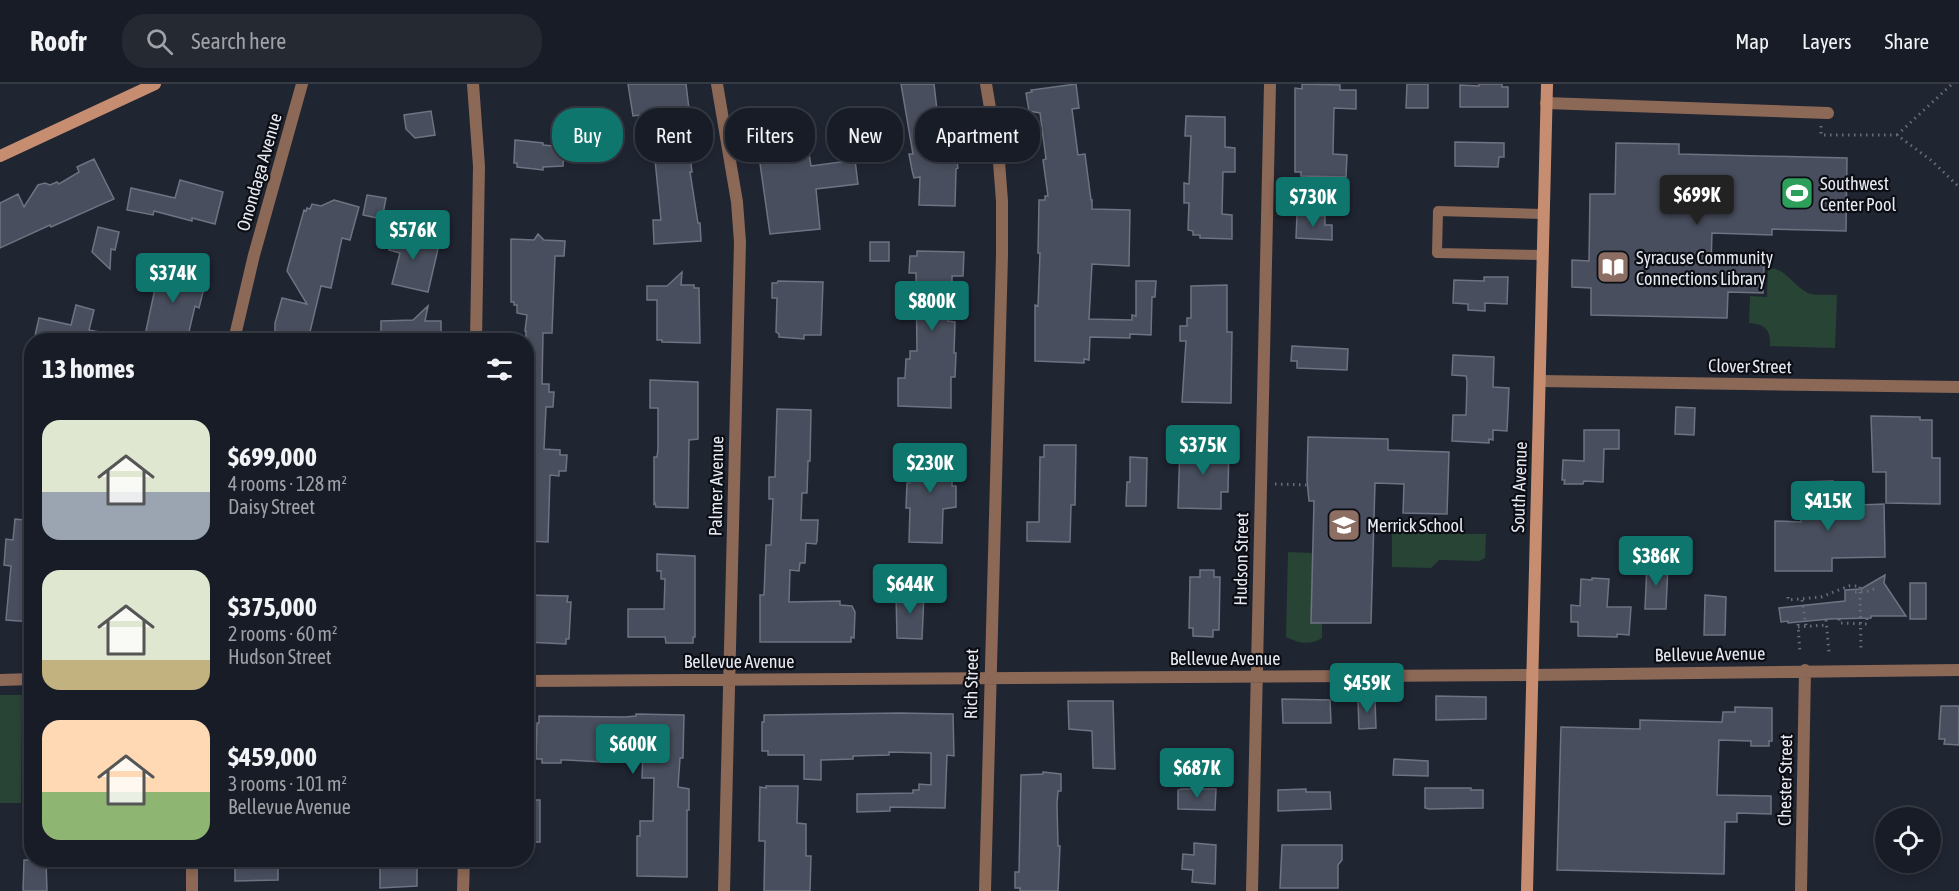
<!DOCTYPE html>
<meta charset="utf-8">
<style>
:root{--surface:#181c26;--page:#252932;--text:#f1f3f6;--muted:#9fa1a7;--line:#363a43;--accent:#0f766e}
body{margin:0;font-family:"Asap Condensed",sans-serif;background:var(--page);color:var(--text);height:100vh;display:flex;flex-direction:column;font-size:22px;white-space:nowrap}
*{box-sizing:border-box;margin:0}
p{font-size:20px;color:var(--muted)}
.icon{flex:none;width:33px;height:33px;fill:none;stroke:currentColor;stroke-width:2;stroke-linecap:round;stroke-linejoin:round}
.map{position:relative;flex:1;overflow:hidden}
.side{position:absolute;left:24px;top:249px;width:510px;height:534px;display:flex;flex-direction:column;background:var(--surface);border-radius:24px;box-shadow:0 3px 9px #0003,0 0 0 2px var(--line)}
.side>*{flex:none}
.hud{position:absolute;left:552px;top:24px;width:570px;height:54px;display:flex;gap:12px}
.buttons{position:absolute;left:1875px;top:723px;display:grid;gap:12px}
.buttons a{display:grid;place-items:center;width:66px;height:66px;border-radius:50%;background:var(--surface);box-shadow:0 3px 9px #0003,0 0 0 2px var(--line);font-size:30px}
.price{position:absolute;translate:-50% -51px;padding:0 14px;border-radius:6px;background:var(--accent);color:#fff;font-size:20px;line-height:39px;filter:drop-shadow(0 2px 3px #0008)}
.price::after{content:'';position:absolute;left:50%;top:36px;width:18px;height:14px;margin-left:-9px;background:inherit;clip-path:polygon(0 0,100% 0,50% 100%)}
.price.selected{background:#222;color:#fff}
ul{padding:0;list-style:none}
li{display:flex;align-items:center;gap:18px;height:150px;padding:0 18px}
li span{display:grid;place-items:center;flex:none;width:168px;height:120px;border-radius:18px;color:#555}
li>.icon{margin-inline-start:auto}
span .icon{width:72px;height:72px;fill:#fffc;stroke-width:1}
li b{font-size:26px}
h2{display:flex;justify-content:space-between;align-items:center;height:72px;padding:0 18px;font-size:26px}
.tag{padding:0 21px;border-radius:24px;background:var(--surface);box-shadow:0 3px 9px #0003,0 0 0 2px var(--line);font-size:21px;line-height:54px}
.tag.selected{background:var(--accent);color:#fff}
header{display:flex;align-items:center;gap:36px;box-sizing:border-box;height:84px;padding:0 30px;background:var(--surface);border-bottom:2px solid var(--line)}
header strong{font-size:28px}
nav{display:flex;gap:33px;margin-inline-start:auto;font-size:21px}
.search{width:420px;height:54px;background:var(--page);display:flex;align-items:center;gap:15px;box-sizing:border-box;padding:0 21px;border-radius:24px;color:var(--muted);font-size:22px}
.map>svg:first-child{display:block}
.green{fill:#284435}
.building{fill:#484e5d;stroke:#6d7382;stroke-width:1.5}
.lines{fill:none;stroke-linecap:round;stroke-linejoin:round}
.path{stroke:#686d78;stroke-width:3;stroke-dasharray:1.5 4.5;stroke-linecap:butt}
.lane{stroke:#8c6856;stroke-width:10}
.street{stroke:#8c6856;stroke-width:12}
.secondary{stroke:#c78d70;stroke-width:12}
.labels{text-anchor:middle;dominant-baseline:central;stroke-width:4.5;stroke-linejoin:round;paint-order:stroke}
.street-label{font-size:18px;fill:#e7eaf3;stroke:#0c0e14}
.poi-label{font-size:18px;fill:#e7eaf3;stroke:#0c0e14;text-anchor:start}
</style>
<header>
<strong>Roofr</strong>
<div class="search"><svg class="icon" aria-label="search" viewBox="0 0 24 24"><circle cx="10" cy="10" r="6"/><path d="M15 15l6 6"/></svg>Search here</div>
<nav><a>Map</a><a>Layers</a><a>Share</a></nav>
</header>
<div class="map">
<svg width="1959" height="807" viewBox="0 0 1959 807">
<rect width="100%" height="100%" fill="#202532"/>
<path class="green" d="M 1768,184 C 1786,184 1792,201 1808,209 C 1815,212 1828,210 1837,211 L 1835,264 L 1770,262 C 1771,246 1765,240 1749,239 L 1750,212 L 1767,213 Z
M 1392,441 L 1439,450 L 1486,450 L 1485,474 L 1479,477 L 1439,476 L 1431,484 L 1392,483 Z
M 1288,468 L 1313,469 L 1311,538 L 1322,539 L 1322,554 C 1309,562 1299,559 1286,553 Z
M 0,611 L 22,611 L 21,719 L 0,719 Z"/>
<path class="building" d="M 628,0 L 686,0 L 689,25 L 633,32 Z
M 901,0 L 934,0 L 938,35 L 946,33 L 950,64 L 952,67 L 955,66 L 958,84 L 956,85 L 955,122 L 919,121 L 920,93 L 914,94 L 912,86 L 909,70 L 913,70 Z
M 1076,0 L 1079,24 L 1072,25 L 1078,71 L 1085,70 L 1091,116 L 1092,116 L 1092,125 L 1130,126 L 1129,182 L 1092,180 L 1089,235 L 1132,236 L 1132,231 L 1136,232 L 1136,197 L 1156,197 L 1155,213 L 1152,213 L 1151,251 L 1130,250 L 1130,254 L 1090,253 L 1089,276 L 1084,275 L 1084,279 L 1035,277 L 1035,221 L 1038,222 L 1040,169 L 1038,169 L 1039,116 L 1045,116 L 1045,112 L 1048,112 L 1043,76 L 1046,75 L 1040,29 L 1029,27 L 1026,9 L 1032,8 L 1031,6 Z
M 1302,0 L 1340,1 L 1340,6 L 1356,6 L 1356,25 L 1334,24 L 1333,70 L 1347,71 L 1346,93 L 1301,92 L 1301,88 L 1295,88 L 1295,4 L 1302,5 Z
M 1407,0 L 1428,0 L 1428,24 L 1406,24 Z
M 1479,0 L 1502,0 L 1502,3 L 1508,3 L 1508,23 L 1460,23 L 1460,1 L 1479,2 Z
M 431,27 L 435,51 L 415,54 L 406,45 L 404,31 Z
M 1186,32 L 1225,33 L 1225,63 L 1235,64 L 1235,88 L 1223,88 L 1222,130 L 1232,131 L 1232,155 L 1200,154 L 1200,151 L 1193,151 L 1193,147 L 1188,146 L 1189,119 L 1184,119 L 1184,99 L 1189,100 L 1191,52 L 1185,52 Z
M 806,50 L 811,82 L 855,76 L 858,100 L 816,105 L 820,145 L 770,150 L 757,58 Z
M 515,56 L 543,59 L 543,61 L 564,63 L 563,82 L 543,83 L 543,86 L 517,83 L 517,79 L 514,79 Z
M 1455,58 L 1504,59 L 1504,73 L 1499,73 L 1498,83 L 1455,82 Z
M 1616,59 L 1679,60 L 1679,70 L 1847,74 L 1846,147 L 1772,145 L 1772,151 L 1712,149 L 1711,180 L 1764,181 L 1763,209 L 1728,208 L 1727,234 L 1591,231 L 1591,204 L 1572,203 L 1572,176 L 1589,177 L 1590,110 L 1615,110 Z
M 689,64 L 692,88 L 690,88 L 698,139 L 700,139 L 701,157 L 654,160 L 653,136 L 661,136 L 655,76 L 659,76 L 658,69 Z
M 94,75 L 114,115 L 51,143 L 50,141 L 0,164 L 0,119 L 18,110 L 24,123 L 38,101 L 45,99 L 50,101 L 57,98 L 59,100 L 79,88 L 77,83 Z
M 180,96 L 223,108 L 215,140 L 192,134 L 192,137 L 154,127 L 153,131 L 127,126 L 131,104 L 175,114 Z
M 367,111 L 386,114 L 382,135 L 363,131 Z
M 334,116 L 359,123 L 350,156 L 342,154 L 331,204 L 321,202 L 308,256 L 275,256 L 275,239 L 282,214 L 307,220 L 287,187 L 304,126 L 306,127 L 307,124 L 310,125 L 312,120 L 321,122 Z
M 1297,131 L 1325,132 L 1325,141 L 1332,141 L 1332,156 L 1296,154 Z
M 98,143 L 119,148 L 115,166 L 111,165 L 110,185 L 92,168 Z
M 394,145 L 432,156 L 431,163 L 438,165 L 428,208 L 392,200 L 400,169 L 389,166 Z
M 538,150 L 544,156 L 565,157 L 564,172 L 555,172 L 552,249 L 543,249 L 542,300 L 549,300 L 549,308 L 554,308 L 553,323 L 546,323 L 544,365 L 560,366 L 560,371 L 567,371 L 566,387 L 559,387 L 559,392 L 550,391 L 548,458 L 526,457 L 526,247 L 525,247 L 527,231 L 517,229 L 517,221 L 514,221 L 514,218 L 511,218 L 511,155 L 534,156 Z
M 870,158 L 889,158 L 889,177 L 870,177 Z
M 917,167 L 964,168 L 963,192 L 952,192 L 952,208 L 948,209 L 948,237 L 955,238 L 954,269 L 956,269 L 955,293 L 951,293 L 951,324 L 898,322 L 898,294 L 905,294 L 906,275 L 910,275 L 910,267 L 917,267 L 916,189 L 909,189 L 910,172 L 917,172 Z
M 153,181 L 200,192 L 199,194 L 206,196 L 199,224 L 195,222 L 187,256 L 144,256 L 156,200 L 149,198 Z
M 682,188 L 681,201 L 694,201 L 694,204 L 699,204 L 700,259 L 662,258 L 662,256 L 657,256 L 657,216 L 647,216 L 647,202 L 667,202 Z
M 1484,193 L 1508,193 L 1507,220 L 1485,219 L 1485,227 L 1468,226 L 1468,220 L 1453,219 L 1454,196 L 1484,197 Z
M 778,197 L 823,198 L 821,251 L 804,251 L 804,255 L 779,253 L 779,250 L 776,248 L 777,214 L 772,214 L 772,199 L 777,199 Z
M 1227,201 L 1227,248 L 1232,248 L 1231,319 L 1182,318 L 1186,257 L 1180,257 L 1180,242 L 1187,242 L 1187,234 L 1191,234 L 1191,202 Z
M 76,221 L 94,226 L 89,246 L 110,250 L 110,256 L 34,256 L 39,234 L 71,241 Z
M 428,222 L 425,237 L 441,237 L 441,253 L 440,253 L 440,256 L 381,256 L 381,237 L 413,236 Z
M 1292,262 L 1348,265 L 1347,286 L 1297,284 L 1297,277 L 1291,277 Z
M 1453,271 L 1494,273 L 1493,303 L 1509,304 L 1507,347 L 1493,346 L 1493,356 L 1489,355 L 1489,359 L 1452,357 L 1453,331 L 1466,331 L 1467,297 L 1466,292 L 1452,291 Z
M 650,296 L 698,298 L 698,355 L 689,356 L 688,424 L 656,423 L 655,419 L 654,420 L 654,373 L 657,373 L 658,365 L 658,324 L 650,324 Z
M 1676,323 L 1695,324 L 1694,351 L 1675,350 Z
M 777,325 L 811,326 L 810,377 L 808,377 L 807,409 L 802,409 L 801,436 L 818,436 L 817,457 L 816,460 L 806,459 L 805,479 L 800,479 L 799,487 L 790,486 L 789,518 L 840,517 L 840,521 L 852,522 L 855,528 L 854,554 L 851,553 L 851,558 L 760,558 L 760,511 L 764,511 L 766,461 L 771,461 L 773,415 L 769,415 L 769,393 L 775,393 Z
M 1871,332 L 1920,333 L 1920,336 L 1932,336 L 1932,374 L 1940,374 L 1940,420 L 1886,419 L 1886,388 L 1873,388 Z
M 1584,346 L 1619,346 L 1619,365 L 1604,365 L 1603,398 L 1584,397 L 1583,400 L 1564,400 L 1565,396 L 1562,396 L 1563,376 L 1584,377 Z
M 1308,353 L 1388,355 L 1388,366 L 1449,368 L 1447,430 L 1403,429 L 1404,400 L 1375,399 L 1371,539 L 1311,539 L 1314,417 L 1309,417 L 1307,396 Z
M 1044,361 L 1076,361 L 1075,421 L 1071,421 L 1070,458 L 1027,457 L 1027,438 L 1039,438 L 1040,373 L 1044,373 Z
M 1180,361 L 1229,361 L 1228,408 L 1221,408 L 1221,425 L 1178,424 Z
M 925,365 L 940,365 L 940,368 L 953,368 L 952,402 L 956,402 L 956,423 L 943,425 L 942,459 L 909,458 L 910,424 L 906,424 L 907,399 L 910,399 L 911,371 L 916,371 L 916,368 L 925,368 Z
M 1130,373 L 1147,374 L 1146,422 L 1126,422 L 1127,398 L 1130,398 Z
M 1833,397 L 1833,422 L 1884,420 L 1885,473 L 1832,474 L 1832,487 L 1775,487 L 1775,437 L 1801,438 L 1801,398 Z
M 15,435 L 32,437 L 32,538 L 6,536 L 11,482 L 4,481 L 6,455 L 13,456 Z
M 657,470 L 695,472 L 695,553 L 693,553 L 693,559 L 666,559 L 665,553 L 628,553 L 628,525 L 664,525 L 665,495 L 661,495 L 661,487 L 657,487 Z
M 1647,480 L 1668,481 L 1666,525 L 1645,525 Z
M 1200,486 L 1214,486 L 1214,493 L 1220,493 L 1219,546 L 1213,546 L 1213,553 L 1193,552 L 1193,544 L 1189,544 L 1190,493 L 1200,493 Z
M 1885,491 L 1884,499 L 1906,532 L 1871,532 L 1871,534 L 1829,535 L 1788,539 L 1788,537 L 1781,538 L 1779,524 L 1845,517 L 1845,506 L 1861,505 Z
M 1592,494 L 1609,495 L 1607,523 L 1631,523 L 1629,551 L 1617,550 L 1617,553 L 1578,552 L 1578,538 L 1571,538 L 1571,521 L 1580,522 L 1581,495 L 1592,496 Z
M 1910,499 L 1926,499 L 1926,535 L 1910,535 Z
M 896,508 L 924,510 L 922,555 L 897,554 Z
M 526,511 L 568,512 L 567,518 L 571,518 L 569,555 L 566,555 L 566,560 L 526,558 Z
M 1705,511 L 1726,513 L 1725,551 L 1704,551 Z
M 1436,612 L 1486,613 L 1486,635 L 1436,636 Z
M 1282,615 L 1330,616 L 1331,639 L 1283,639 Z
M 1375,616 L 1376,644 L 1359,645 L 1358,617 Z
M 1068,617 L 1113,617 L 1115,685 L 1093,684 L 1092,647 L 1069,645 Z
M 1941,622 L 1959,622 L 1959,661 L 1944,660 L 1945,655 L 1939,655 Z
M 1735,623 L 1772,624 L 1772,657 L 1769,657 L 1769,662 L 1751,662 L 1751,657 L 1719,656 L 1717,711 L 1771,712 L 1771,730 L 1737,729 L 1737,738 L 1725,738 L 1724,790 L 1557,786 L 1561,643 L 1640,645 L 1640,636 L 1722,638 L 1723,628 L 1735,628 Z
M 899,629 L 953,630 L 954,672 L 947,671 L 945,724 L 890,723 L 890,727 L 857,728 L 857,710 L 913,709 L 913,706 L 919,706 L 919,700 L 931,701 L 931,669 L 889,668 L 889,671 L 853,672 L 853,675 L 821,676 L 821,696 L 804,695 L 804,671 L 768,671 L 768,667 L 762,667 L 762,638 L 764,638 L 764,631 Z
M 636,630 L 684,631 L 683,674 L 680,674 L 678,703 L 689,705 L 689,726 L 687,726 L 687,793 L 637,792 L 637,752 L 640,752 L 640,737 L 653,737 L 654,694 L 642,694 L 643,669 L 603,668 L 603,678 L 566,676 L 561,676 L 561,679 L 542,679 L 542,675 L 536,675 L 537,639 L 539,639 L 539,632 L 625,633 L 636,632 Z
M 1394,675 L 1428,677 L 1428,692 L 1393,691 Z
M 1043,688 L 1061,690 L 1061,707 L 1058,707 L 1057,720 L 1058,762 L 1060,762 L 1058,807 L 1020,807 L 1020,804 L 1015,804 L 1015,788 L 1019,788 L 1021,691 L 1043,690 Z
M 766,702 L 798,702 L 797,739 L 806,740 L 806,772 L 811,772 L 810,807 L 764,807 L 765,757 L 759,757 L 760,703 L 766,704 Z
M 1425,704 L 1471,704 L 1471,706 L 1483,706 L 1483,724 L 1429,725 L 1425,724 Z
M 1182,705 L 1216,705 L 1215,726 L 1178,725 L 1178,706 Z
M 1306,705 L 1306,708 L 1330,708 L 1331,725 L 1278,727 L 1278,706 Z
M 526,716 L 540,716 L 540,758 L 526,758 Z
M 1194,759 L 1216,761 L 1215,800 L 1192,798 L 1193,786 L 1182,785 L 1183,770 L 1194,771 Z
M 1282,761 L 1342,761 L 1342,776 L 1338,781 L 1338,804 L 1280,804 Z
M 24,776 L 46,776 L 47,807 L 23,807 Z
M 235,776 L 278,776 L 278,796 L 235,797 Z
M 380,781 L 417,781 L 417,802 L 380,804 Z"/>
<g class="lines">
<path class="path" d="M 1821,42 L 1821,51 L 1897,51 L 1932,77 L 1959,103
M 1897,51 L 1952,0
M 1275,400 L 1308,401
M 1855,508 L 1870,507 L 1876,504
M 1860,508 L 1861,568
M 1788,513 L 1788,516 L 1821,513 L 1849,502 L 1860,502 L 1860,508
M 1802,516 L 1806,542
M 1839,535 L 1839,539 L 1867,540 L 1867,534
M 1826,536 L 1829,568
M 1798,540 L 1800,569
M 1798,543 L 1826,541"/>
<path class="lane" d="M 1543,171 L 1437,169 L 1438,127 L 1543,130"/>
<path class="street" d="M 473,0 L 479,82 L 476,256
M 717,0 L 737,118 L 740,158 L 724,807
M 1546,19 L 1828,29
M 234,256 L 254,171 L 302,0
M 1540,297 L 1959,303
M 0,596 L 32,595
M 526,597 L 1532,591 L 1959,586
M 192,776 L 192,807
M 463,807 L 464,776
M 985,807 L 1002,171 L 1002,117 L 999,78 L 986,0
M 1252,807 L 1270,0
M 1801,807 L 1805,586"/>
<path class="secondary" d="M 0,72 L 155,0
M 1527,807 L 1547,0"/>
</g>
<defs>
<g id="stadium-square" transform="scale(1.725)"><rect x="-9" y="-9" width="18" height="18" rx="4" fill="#2e9e5b" stroke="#0c0e14"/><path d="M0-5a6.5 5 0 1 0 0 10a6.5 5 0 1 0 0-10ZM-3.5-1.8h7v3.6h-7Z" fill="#fff"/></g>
<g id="library-square" transform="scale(1.725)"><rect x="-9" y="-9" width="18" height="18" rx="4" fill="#8d6e63" stroke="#0c0e14"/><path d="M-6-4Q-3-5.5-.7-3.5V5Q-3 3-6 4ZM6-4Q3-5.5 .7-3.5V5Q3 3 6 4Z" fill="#fff"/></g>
<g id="school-square" transform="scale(1.725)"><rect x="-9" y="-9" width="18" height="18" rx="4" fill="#8d6e63" stroke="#0c0e14"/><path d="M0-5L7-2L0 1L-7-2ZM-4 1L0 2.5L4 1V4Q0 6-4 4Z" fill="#fff"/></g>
</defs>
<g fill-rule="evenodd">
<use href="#stadium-square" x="1797" y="109"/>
<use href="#library-square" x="1613" y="183"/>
<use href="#school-square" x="1344" y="441"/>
</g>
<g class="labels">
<g class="street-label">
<text transform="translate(259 88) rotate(-74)">Onondaga Avenue</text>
<text transform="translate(1750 282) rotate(1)">Clover Street</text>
<text transform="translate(716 402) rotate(-89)">Palmer Avenue</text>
<text transform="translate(1519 403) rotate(-88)">South Avenue</text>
<text transform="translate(1241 475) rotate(-89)">Hudson Street</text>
<text transform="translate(1710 570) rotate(-1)">Bellevue Avenue</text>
<text x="1225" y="574">Bellevue Avenue</text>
<text x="739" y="577">Bellevue Avenue</text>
<text transform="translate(971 600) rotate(-89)">Rich Street</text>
<text transform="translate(1785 696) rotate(-89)">Chester Street</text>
</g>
<g class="poi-label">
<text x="1820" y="99">Southwest<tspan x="1820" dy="21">Center Pool</tspan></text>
<text x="1636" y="173">Syracuse Community<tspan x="1636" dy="21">Connections Library</tspan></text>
<text x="1367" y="441">Merrick School</text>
</g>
</g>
</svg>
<div class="buttons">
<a><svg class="icon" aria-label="locate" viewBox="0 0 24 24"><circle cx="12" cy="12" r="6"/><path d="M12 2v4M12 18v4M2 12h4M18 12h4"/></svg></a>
</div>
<b class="price selected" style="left:1697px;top:142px">$699K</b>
<b class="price" style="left:1313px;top:144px">$730K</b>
<b class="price" style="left:413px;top:177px">$576K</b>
<b class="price" style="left:173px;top:220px">$374K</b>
<b class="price" style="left:932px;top:248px">$800K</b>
<b class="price" style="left:1203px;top:392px">$375K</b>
<b class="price" style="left:930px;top:410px">$230K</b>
<b class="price" style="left:1828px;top:448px">$415K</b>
<b class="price" style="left:1656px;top:503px">$386K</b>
<b class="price" style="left:910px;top:531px">$644K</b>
<b class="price" style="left:1367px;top:630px">$459K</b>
<b class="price" style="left:633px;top:691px">$600K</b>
<b class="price" style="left:1197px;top:715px">$687K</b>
<div class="hud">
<a class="tag selected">Buy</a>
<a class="tag">Rent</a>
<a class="tag">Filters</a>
<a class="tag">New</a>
<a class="tag">Apartment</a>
</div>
<section class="side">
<h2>13 homes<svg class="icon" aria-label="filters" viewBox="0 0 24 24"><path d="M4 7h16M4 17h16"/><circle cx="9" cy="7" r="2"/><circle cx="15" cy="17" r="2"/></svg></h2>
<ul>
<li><span style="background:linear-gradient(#dfe7d0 60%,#9aa5b1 0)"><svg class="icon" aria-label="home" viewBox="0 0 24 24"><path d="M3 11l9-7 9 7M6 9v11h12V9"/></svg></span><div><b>$699,000</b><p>4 rooms · 128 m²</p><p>Daisy Street</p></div></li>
<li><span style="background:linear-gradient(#dfe7d0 75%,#c2b280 0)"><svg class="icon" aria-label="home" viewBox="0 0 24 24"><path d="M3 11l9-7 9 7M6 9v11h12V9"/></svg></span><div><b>$375,000</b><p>2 rooms · 60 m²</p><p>Hudson Street</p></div></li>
<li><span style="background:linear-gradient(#ffd9b3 60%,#8fb573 0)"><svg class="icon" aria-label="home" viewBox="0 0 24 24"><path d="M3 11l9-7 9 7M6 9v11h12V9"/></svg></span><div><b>$459,000</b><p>3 rooms · 101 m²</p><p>Bellevue Avenue</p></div></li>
</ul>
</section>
</div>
